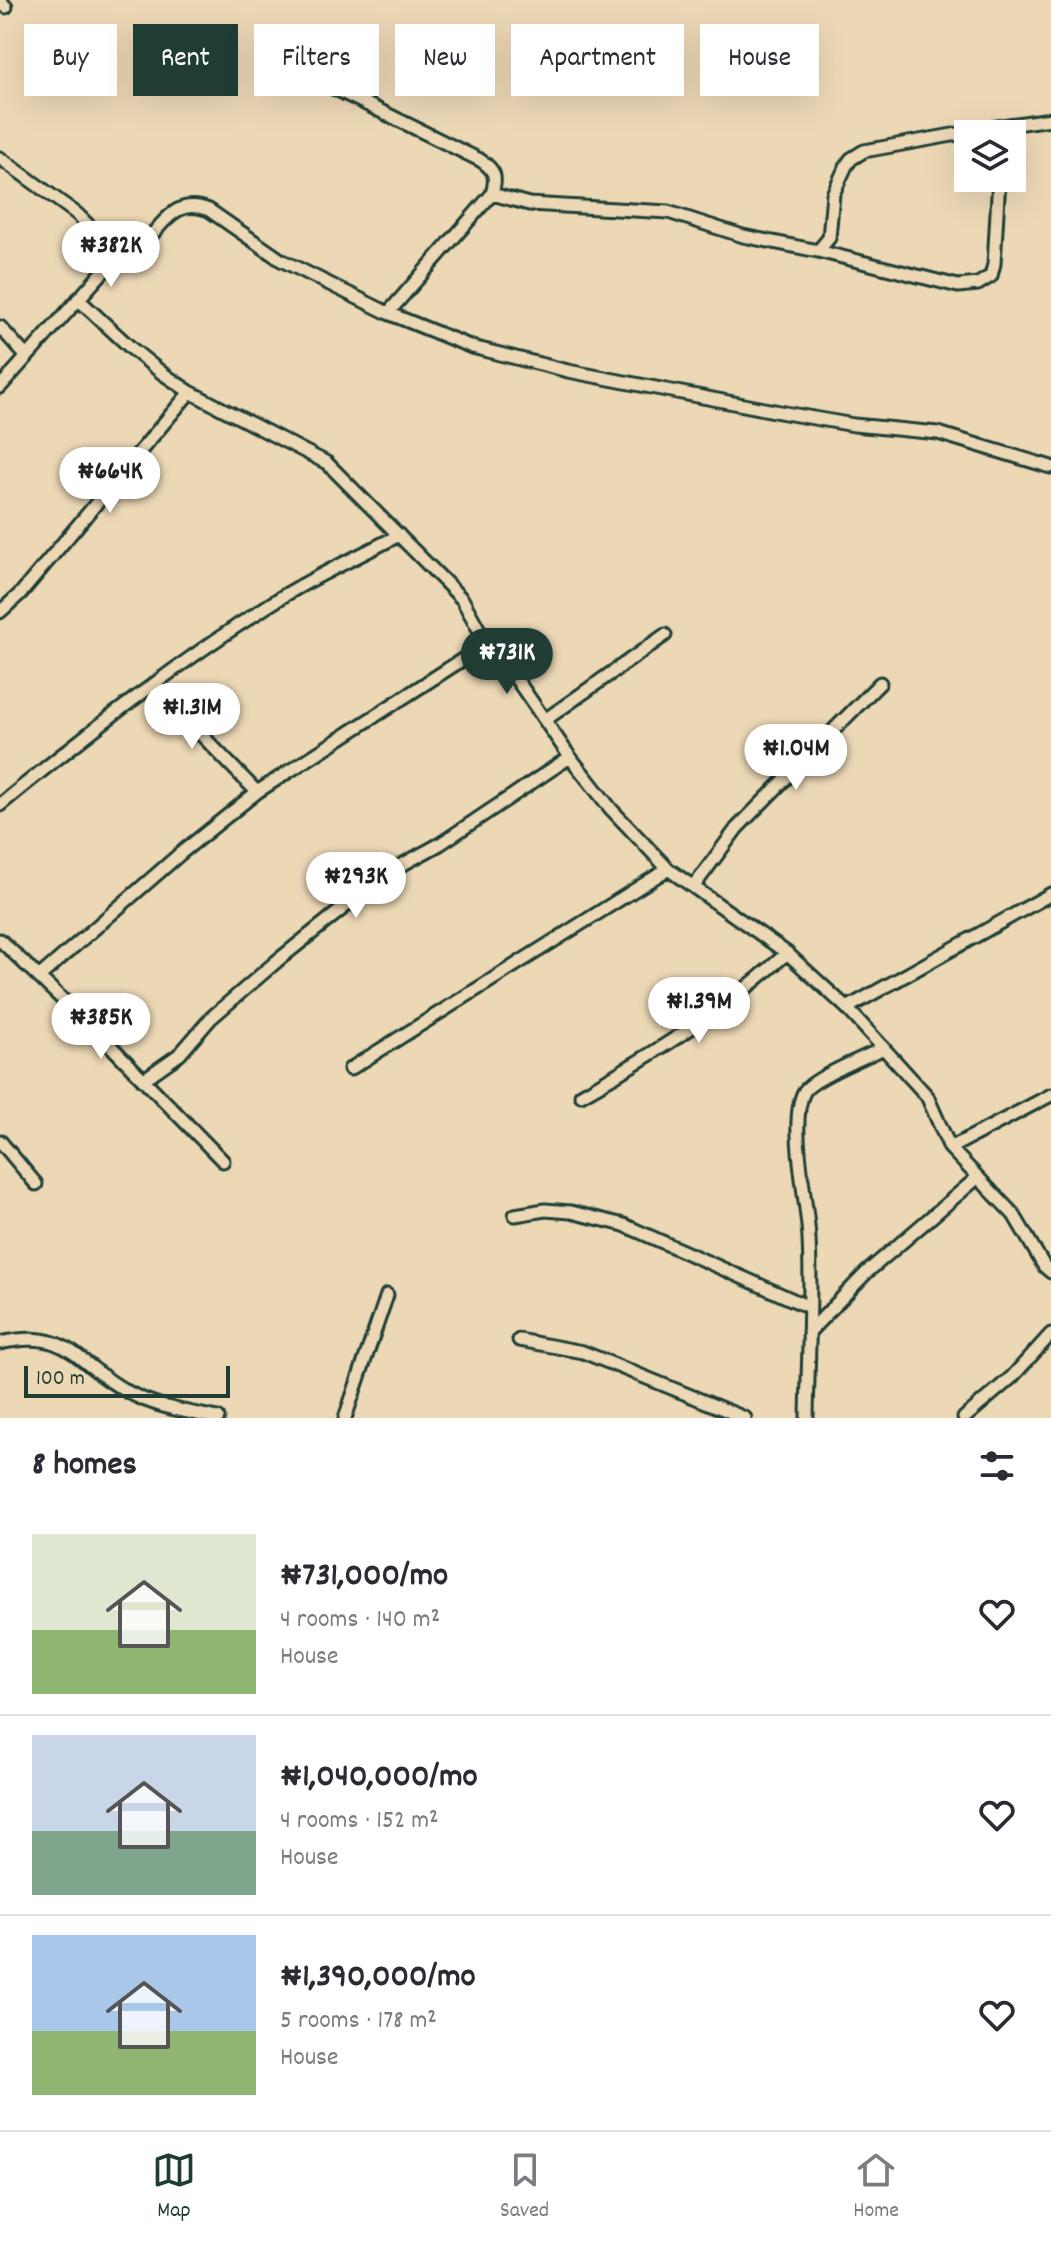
<!DOCTYPE html>
<meta charset="utf-8">
<style>
:root{--surface:#fff;--page:#f2f2f3;--text:#2b2b33;--muted:#7c7c81;--line:#e1e1e2;--accent:#1f3d34}
body{margin:0;font-family:Dekko,sans-serif;background:var(--page);color:var(--text);height:100vh;display:flex;flex-direction:column;font-size:30px;white-space:nowrap}
*{box-sizing:border-box;margin:0}
p{font-size:26px;color:var(--muted)}
.icon{flex:none;width:44px;height:44px;fill:none;stroke:currentColor;stroke-width:2;stroke-linecap:round;stroke-linejoin:round}
.map{position:relative;height:1418px;overflow:hidden}
.sheet{display:flex;flex-direction:column;background:var(--surface);flex:1}
.sheet>*{flex:none}
.guide{position:absolute;left:24px;top:24px;width:1004px;height:72px;display:flex;gap:16px}
.fabs{position:absolute;left:954px;top:120px;display:grid;gap:16px}
.fabs a{display:grid;place-items:center;width:72px;height:72px;border-radius:0px;background:var(--surface);box-shadow:0 8px 32px #0002;font-size:40px}
.scale{position:absolute;left:24px;bottom:20px;width:206px;box-sizing:border-box;padding-left:8px;border:4px solid #1f3d34;border-top:0;font-size:22px;line-height:28px;white-space:nowrap;color:#1f3d34;-webkit-text-stroke:6px #edd8b6;paint-order:stroke}
.price{position:absolute;translate:-50% -68px;padding:0 18px;border-radius:28px;background:#fff;color:#222;font-size:26px;line-height:52px;filter:drop-shadow(0 2px 4px #0008)}
.price::after{content:'';position:absolute;left:50%;top:48px;width:24px;height:18px;margin-left:-12px;background:inherit;clip-path:polygon(0 0,100% 0,50% 100%)}
.price.active{background:var(--accent);color:#fff}
ul{padding:0;list-style:none}
li{display:flex;align-items:center;gap:24px;height:200px;padding:0 32px}
li+li{border-top:2px solid var(--line)}
li span{display:grid;place-items:center;flex:none;width:224px;height:160px;border-radius:0px;color:#555}
li>.icon{margin-inline-start:auto}
span .icon{width:96px;height:96px;fill:#fffc;stroke-width:1}
li b{font-size:34px}
h2{display:flex;justify-content:space-between;align-items:center;height:96px;padding:0 32px;font-size:34px}
.tag{padding:0 28px;border-radius:0px;background:var(--surface);box-shadow:0 8px 32px #0002;font-size:28px;line-height:72px}
.tag.active{background:var(--accent);color:#fff}
.menu{display:flex;justify-content:space-around;align-items:center;height:112px;border-top:2px solid var(--line);background:var(--surface);font-size:22px;color:var(--muted)}
.menu a{display:grid;justify-items:center;gap:4px}
.menu .active{color:var(--accent)}
.map>svg:first-child{display:block}
.lines{fill:none;stroke-linecap:round;stroke-linejoin:round}
.street-casing{stroke:#1f3d34;stroke-width:17}
.street{stroke:#edd8b6;stroke-width:11}
</style>
<div class="map">
<svg width="1051" height="1418" viewBox="0 0 1051 1418">
<rect width="100%" height="100%" fill="#edd8b6"/>
<filter id="ink" filterUnits="userSpaceOnUse"><feTurbulence type="fractalNoise" baseFrequency=".0125" numOctaves="2"/><feDisplacementMap in="SourceGraphic" scale="16" xChannelSelector="R" yChannelSelector="G"/><feConvolveMatrix kernelMatrix="1 2 1 2 8 2 1 2 1" color-interpolation-filters="sRGB"/></filter>
<g filter="url(#ink)">
<g class="lines">
<g class="street-casing">
<path id="street" d="M 0,1 L 6,7
M 303,73 L 480,160 C 495,170 497,176 492,194 L 388,313
M 0,158 L 77,214 L 118,255 C 124,253 131,252 136,249 C 162,231 171,195 209,210 L 281,260 L 388,313 L 472,347 L 568,371 L 785,413 L 854,425 L 938,433 L 1051,467
M 492,194 L 529,204 L 668,212 L 743,236 L 818,251 L 958,286 L 978,284 L 991,276 L 994,264 L 999,178
M 818,251 L 829,238 L 833,194 L 846,166 L 851,159 L 864,151 L 1002,126 L 1051,119
M 78,299 L 131,348 L 162,373 L 190,392 L 327,463 L 462,599 L 493,655
M 0,327 L 27,357
M 0,387 L 118,255
M 0,612 L 21,593 L 190,392
M 153,685 L 257,792
M 545,720 L 665,635
M 0,805 C 91,730 185,657 285,595 C 321,573 362,555 399,535
M 694,886 L 737,828 L 880,683
M 0,940 L 102,1037 L 223,1161
M 40,976 L 181,853 L 257,792 L 465,658 L 482,652 L 493,655 L 508,667 L 570,757 L 611,809 L 668,869 L 787,953 L 847,1008 L 927,1096 L 950,1148 L 1014,1215 L 1044,1266 L 1051,1272
M 847,1008 L 1051,894
M 350,1069 L 668,869
M 143,1080 L 180,1054 L 211,1018 L 277,961 L 387,873 L 440,844 L 570,757
M 581,1095 C 655,1053 725,1010 787,953
M 0,1141 L 36,1184
M 950,1148 L 1051,1095
M 515,1215 L 545,1210 L 571,1212 L 624,1225 L 809,1307
M 809,1332 L 867,1272 L 977,1178
M 519,1340 L 583,1352 L 745,1418
M 0,1343 C 70,1327 75,1364 128,1392 C 155,1407 188,1412 218,1418
M 345,1418 L 387,1295
M 807,1418 C 808,1359 812,1298 809,1239 C 808,1204 788,1122 804,1092 C 811,1079 867,1056 884,1048
M 964,1418 L 1012,1377 L 1051,1334"/>
</g>
<use href="#street" class="street"/>
</g>
</g>
</svg>
<div class="fabs">
<a><svg class="icon" aria-label="layers" viewBox="0 0 24 24"><path d="M12 4l9 5-9 5-9-5zM3 14l9 5 9-5"/></svg></a>
</div>
<div class="scale">100 m</div>
<b class="price" style="left:111px;top:289px">₦382K</b>
<b class="price" style="left:110px;top:515px">₦664K</b>
<b class="price active" style="left:507px;top:696px">₦731K</b>
<b class="price" style="left:192px;top:751px">₦1.31M</b>
<b class="price" style="left:796px;top:792px">₦1.04M</b>
<b class="price" style="left:356px;top:920px">₦293K</b>
<b class="price" style="left:699px;top:1045px">₦1.39M</b>
<b class="price" style="left:101px;top:1061px">₦385K</b>
<div class="guide">
<a class="tag">Buy</a>
<a class="tag active">Rent</a>
<a class="tag">Filters</a>
<a class="tag">New</a>
<a class="tag">Apartment</a>
<a class="tag">House</a>
</div>
</div>
<section class="sheet">
<h2>8 homes<svg class="icon" aria-label="filters" viewBox="0 0 24 24"><path d="M4 7h16M4 17h16"/><circle cx="9" cy="7" r="2"/><circle cx="15" cy="17" r="2"/></svg></h2>
<ul>
<li><span style="background:linear-gradient(#dfe7d0 60%,#8fb573 0)"><svg class="icon" aria-label="home" viewBox="0 0 24 24"><path d="M3 11l9-7 9 7M6 9v11h12V9"/></svg></span><div><b>₦731,000/mo</b><p>4 rooms · 140 m²</p><p>House</p></div><svg class="icon" aria-label="heart" viewBox="0 0 24 24"><path d="M12 20l-8-8c-3-5 5-10 8-4 3-6 11-1 8 4z"/></svg></li>
<li><span style="background:linear-gradient(#c9d6e8 60%,#7fa58c 0)"><svg class="icon" aria-label="home" viewBox="0 0 24 24"><path d="M3 11l9-7 9 7M6 9v11h12V9"/></svg></span><div><b>₦1,040,000/mo</b><p>4 rooms · 152 m²</p><p>House</p></div><svg class="icon" aria-label="heart" viewBox="0 0 24 24"><path d="M12 20l-8-8c-3-5 5-10 8-4 3-6 11-1 8 4z"/></svg></li>
<li><span style="background:linear-gradient(#a9c7e8 60%,#8fb573 0)"><svg class="icon" aria-label="home" viewBox="0 0 24 24"><path d="M3 11l9-7 9 7M6 9v11h12V9"/></svg></span><div><b>₦1,390,000/mo</b><p>5 rooms · 178 m²</p><p>House</p></div><svg class="icon" aria-label="heart" viewBox="0 0 24 24"><path d="M12 20l-8-8c-3-5 5-10 8-4 3-6 11-1 8 4z"/></svg></li>
</ul>
</section>
<nav class="menu">
<a class="active"><svg class="icon" aria-label="map" viewBox="0 0 24 24"><path d="M3 6l6-2 6 2 6-2v14l-6 2-6-2-6 2zM9 4v14M15 6v14"/></svg>Map</a>
<a><svg class="icon" aria-label="saved" viewBox="0 0 24 24"><path d="M7 4h10v16l-5-4-5 4z"/></svg>Saved</a>
<a><svg class="icon" aria-label="home" viewBox="0 0 24 24"><path d="M3 11l9-7 9 7M6 9v11h12V9"/></svg>Home</a>
</nav>
